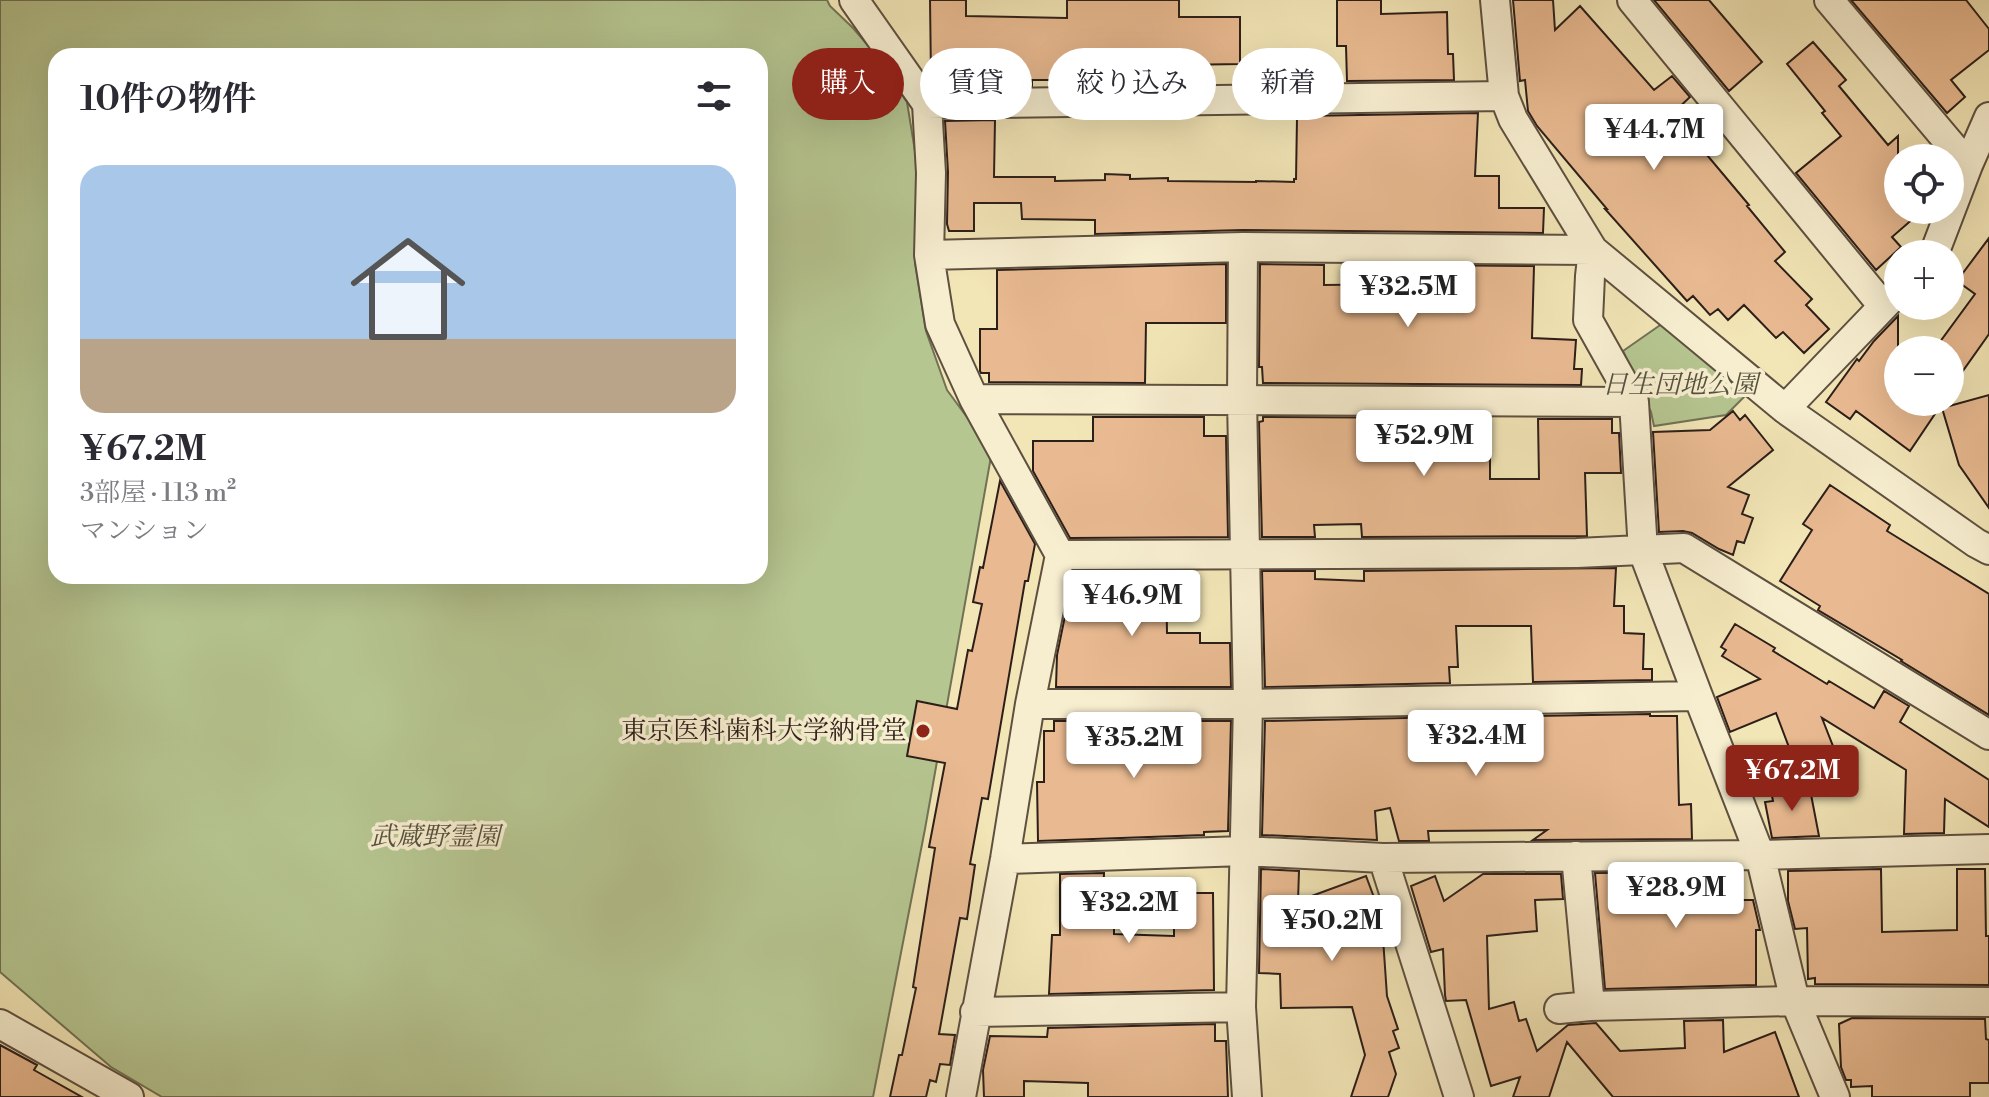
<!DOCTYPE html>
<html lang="ja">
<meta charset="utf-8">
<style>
:root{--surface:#fff;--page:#f7f7f7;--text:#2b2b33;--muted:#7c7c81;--line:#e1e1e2;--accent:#8f2418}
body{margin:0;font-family:"Libre Bodoni","Noto Serif JP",serif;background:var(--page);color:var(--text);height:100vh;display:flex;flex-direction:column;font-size:30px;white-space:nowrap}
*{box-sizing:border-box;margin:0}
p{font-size:26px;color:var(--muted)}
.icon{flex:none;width:44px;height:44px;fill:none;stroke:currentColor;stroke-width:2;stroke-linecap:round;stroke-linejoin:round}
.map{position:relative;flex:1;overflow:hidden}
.panel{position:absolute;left:48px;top:48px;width:720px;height:536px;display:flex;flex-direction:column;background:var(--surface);border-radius:24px;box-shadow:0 8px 32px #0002}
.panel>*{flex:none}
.banner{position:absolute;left:792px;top:48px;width:760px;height:72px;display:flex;gap:16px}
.tools{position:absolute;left:1884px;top:144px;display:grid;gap:16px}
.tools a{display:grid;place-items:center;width:80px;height:80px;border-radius:50%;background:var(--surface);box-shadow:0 8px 32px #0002;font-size:40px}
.price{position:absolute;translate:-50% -68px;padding:0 18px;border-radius:8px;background:#fff;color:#222;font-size:26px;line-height:52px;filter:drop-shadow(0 2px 4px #0008)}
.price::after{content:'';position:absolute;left:50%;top:48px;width:24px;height:18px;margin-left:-12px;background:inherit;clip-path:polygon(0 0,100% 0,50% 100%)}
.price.on{background:var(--accent);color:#fff}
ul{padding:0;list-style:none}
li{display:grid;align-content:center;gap:16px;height:424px;padding:0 32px}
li+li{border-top:2px solid var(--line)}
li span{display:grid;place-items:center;height:248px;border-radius:24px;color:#555}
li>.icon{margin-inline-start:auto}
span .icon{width:144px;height:144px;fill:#fffc;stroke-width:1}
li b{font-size:34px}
h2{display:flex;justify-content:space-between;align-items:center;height:96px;padding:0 32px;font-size:34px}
.tag{padding:0 28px;border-radius:36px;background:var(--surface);box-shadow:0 8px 32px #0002;font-size:28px;line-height:72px}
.tag.on{background:var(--accent);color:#fff}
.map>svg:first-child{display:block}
.green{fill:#b6c691;stroke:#717255;stroke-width:2;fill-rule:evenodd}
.building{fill:#e9ba91;stroke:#2c1f19;stroke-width:2}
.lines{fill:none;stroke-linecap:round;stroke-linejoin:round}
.street-casing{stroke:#5e5040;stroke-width:32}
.street{stroke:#f7eed0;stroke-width:28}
.poi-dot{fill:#8f2418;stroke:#f7eed0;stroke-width:3}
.labels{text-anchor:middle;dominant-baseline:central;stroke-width:7;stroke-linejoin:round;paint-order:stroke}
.park-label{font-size:26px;font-style:italic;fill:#55513d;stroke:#f7eed0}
.poi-label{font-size:26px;fill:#2c1f19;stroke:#f7eed0;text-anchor:end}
</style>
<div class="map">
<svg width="1989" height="1097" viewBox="0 0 1989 1097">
<rect width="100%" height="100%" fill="#f2e5b6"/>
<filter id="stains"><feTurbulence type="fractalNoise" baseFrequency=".0025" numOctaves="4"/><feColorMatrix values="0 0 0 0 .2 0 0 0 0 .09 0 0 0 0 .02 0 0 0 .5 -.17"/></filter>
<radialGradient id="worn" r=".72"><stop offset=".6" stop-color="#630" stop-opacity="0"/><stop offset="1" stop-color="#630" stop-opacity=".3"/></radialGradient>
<path class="green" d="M 0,0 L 827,0 L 830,6 L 853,28 L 872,50 L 907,102 L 919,176 L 915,263 L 926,331 L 947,390 L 992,451 L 925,829 L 873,1097 L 162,1097 L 111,1067 L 0,972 ZM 56,56 L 760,56 L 760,576 L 56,576 Z
M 1666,321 L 1744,397 L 1726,415 L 1654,426 L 1651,412 L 1623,351 Z"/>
<path class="building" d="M 930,0 L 966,0 L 966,16 L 1067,18 L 1067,0 L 1179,0 L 1179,17 L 1240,17 L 1240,64 L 1178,65 L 1178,84 L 1084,85 L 1084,80 L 1032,80 L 1032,86 L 941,87 L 941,77 L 931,77 Z
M 1337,0 L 1381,0 L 1381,14 L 1447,12 L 1448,54 L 1453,54 L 1454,80 L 1347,81 L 1346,46 L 1337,46 Z
M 1513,0 L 1553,0 L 1555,30 L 1580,6 L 1654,90 L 1672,76 L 1690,97 L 1672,114 L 1708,154 L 1707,155 L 1749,205 L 1747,206 L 1785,252 L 1775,261 L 1812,299 L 1806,305 L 1829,329 L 1804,353 L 1783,332 L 1776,338 L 1744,305 L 1728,320 L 1718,309 L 1710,315 L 1693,296 L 1687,301 L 1605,209 L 1607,209 L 1537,126 L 1528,111 L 1525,80 L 1520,81 Z
M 1654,0 L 1709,0 L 1762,62 L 1729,91 Z
M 1851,0 L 1966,0 L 1989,29 L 1989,50 L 1951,80 L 1965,97 L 1947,113 Z
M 1813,42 L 1846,80 L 1839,86 L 1888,145 L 1898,136 L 1898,210 L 1923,210 L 1892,237 L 1901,247 L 1876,270 L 1796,173 L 1841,136 L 1822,113 L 1825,111 L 1787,64 Z
M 1478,113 L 1475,176 L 1499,176 L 1499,208 L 1544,208 L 1543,233 L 1243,230 L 1095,234 L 1095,220 L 1022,219 L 1021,203 L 974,203 L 974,231 L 949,231 L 947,224 L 948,172 L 945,121 L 995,120 L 994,177 L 1055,177 L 1055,181 L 1105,180 L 1105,174 L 1130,175 L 1130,179 L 1168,178 L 1168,181 L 1256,182 L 1256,181 L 1294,182 L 1294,179 L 1296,179 L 1297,118 L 1302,118 L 1302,116 Z
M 1989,238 L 1989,334 L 1950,389 L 1950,350 L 1934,350 L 1975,294 L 1957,281 Z
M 1226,264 L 1226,323 L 1146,323 L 1145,383 L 989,382 L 989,373 L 981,373 L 980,371 L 980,329 L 997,329 L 997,270 Z
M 1260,264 L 1324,265 L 1324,285 L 1412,284 L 1412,265 L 1534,266 L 1532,338 L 1576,340 L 1574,369 L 1582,369 L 1581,385 L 1263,383 L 1262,367 L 1259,367 Z
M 1898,316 L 1898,402 L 1943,402 L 1910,451 L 1856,411 L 1850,419 L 1826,402 L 1857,359 L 1859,361 L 1874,341 Z
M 1989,395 L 1989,508 L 1959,465 L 1942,408 Z
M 1733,411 L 1740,420 L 1745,415 L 1773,450 L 1728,487 L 1749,495 L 1742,514 L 1753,518 L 1744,543 L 1737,541 L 1733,555 L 1719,549 L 1692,533 L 1683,531 L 1659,532 L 1653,432 L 1710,430 Z
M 1093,417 L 1204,417 L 1204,436 L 1226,436 L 1228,537 L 1070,538 L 1033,471 L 1033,441 L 1093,441 Z
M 1263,417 L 1457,418 L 1458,438 L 1490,439 L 1490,479 L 1539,479 L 1538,419 L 1612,419 L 1612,433 L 1619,433 L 1621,473 L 1585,473 L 1587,536 L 1362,537 L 1361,524 L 1314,525 L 1315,537 L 1262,537 L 1259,422 L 1263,421 Z
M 1000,481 L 1035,544 L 1028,581 L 1025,581 L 988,799 L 982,798 L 970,864 L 975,865 L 967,919 L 960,918 L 939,1034 L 955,1035 L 950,1065 L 940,1064 L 936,1082 L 930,1080 L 926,1097 L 890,1097 L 899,1055 L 902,1055 L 916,988 L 913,987 L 935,848 L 929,847 L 945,763 L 907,756 L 917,701 L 957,709 L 968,650 L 972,651 L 982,604 L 973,602 L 980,567 L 983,568 Z
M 1830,485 L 1890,525 L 1887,531 L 1989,594 L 1989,715 L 1901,661 L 1902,660 L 1818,610 L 1820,606 L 1780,581 L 1812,530 L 1803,524 Z
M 1616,568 L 1614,606 L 1624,606 L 1624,633 L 1644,634 L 1643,669 L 1652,669 L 1652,680 L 1533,682 L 1531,626 L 1456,626 L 1458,667 L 1449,667 L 1450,683 L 1265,687 L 1262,571 L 1315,571 L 1315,579 L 1364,581 L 1364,571 Z
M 1074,572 L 1166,572 L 1167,633 L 1200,633 L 1200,643 L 1230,643 L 1231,687 L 1056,687 L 1057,655 Z
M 1735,624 L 1775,648 L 1773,651 L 1827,684 L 1829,681 L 1874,708 L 1884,691 L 1909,706 L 1900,722 L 1989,780 L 1989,827 L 1945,799 L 1944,833 L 1904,834 L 1906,770 L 1822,718 L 1840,764 L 1801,779 L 1776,713 L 1730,732 L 1717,697 L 1760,679 L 1722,656 L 1726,650 L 1721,647 Z
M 1650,714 L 1650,716 L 1677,716 L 1679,805 L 1691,804 L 1692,839 L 1533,840 L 1547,830 L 1428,831 L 1429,841 L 1399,841 L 1390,808 L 1375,811 L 1377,840 L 1262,835 L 1265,721 L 1451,717 L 1451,727 L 1534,727 L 1534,716 Z
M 1054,721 L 1231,721 L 1228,831 L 1204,832 L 1204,835 L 1038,841 L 1037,782 L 1044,782 L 1044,731 L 1054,731 Z
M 1809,784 L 1819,836 L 1772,838 L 1765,802 L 1773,801 L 1771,791 Z
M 1261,869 L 1299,871 L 1298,901 L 1366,876 L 1375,900 L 1378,899 L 1381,909 L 1387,996 L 1398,1029 L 1393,1031 L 1399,1048 L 1389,1052 L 1396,1074 L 1388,1097 L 1351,1097 L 1365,1055 L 1352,1007 L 1281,1008 L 1280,974 L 1259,973 Z
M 1881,869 L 1882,932 L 1957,930 L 1957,869 L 1985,869 L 1986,936 L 1989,936 L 1989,985 L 1815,984 L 1815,978 L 1808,979 L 1807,928 L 1795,929 L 1788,901 L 1788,871 Z
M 1740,872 L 1740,900 L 1753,900 L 1760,930 L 1756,930 L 1756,985 L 1605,989 L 1595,873 Z
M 1104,873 L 1103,906 L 1114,906 L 1114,934 L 1174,936 L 1174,893 L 1213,893 L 1214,990 L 1049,994 L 1052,935 L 1060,935 L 1060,874 Z
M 1483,874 L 1561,874 L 1563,899 L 1535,900 L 1537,931 L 1487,936 L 1489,1009 L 1514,1002 L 1519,1021 L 1526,1019 L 1537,1051 L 1568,1025 L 1596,1023 L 1620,1051 L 1685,1048 L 1684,1021 L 1723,1020 L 1724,1052 L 1775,1032 L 1799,1097 L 1613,1097 L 1567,1042 L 1549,1097 L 1513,1097 L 1520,1077 L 1491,1086 L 1466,1000 L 1446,1001 L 1445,995 L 1443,949 L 1431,952 L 1411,886 L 1435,876 L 1444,901 Z
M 1852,1018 L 1985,1019 L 1986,1039 L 1989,1040 L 1989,1083 L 1970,1083 L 1970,1097 L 1872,1097 L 1872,1086 L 1851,1087 L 1851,1080 L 1846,1080 L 1841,1067 L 1839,1024 Z
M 1215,1024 L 1215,1041 L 1226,1041 L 1228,1097 L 1088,1097 L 1088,1083 L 1024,1081 L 1024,1097 L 984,1097 L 983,1070 L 990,1036 L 1047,1037 L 1048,1028 Z
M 0,1045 L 37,1065 L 34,1070 L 82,1097 L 0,1097 Z"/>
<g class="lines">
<g class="street-casing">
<path id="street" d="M 854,0 L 927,104 L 931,173 L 929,255 L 940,324 L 974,399 L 1060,555 L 1030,704 L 1005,859 L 961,1097
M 1495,0 L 1504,96 L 1513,119 L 1593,250 L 1785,409 L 1976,543 L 1989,550
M 1632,0 L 1883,306
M 1829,0 L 1968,165
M 927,104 L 1504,96
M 1243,247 L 1242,399 L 1248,704 L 1241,1007 L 1247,1097
M 1934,254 L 1968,165 L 1989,117
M 929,255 L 1243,247 L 1593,250 L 1590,276 L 1588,320 L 1634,402 L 1643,551 L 1698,696 L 1760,855 L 1795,1001 L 1835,1097
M 974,399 L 1634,402
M 1785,409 L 1898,291
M 1060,555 L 1577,553 L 1684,548 L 1989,735
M 1030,704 L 1248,704 L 1698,696
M 1576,856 L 1590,1006
M 1383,858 L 1459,1097
M 1005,859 L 1244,851 L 1383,858 L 1760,855 L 1989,849
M 1559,1009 L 1590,1006 L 1795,1001 L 1989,1002
M 975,1012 L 1241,1007
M 0,1024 L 129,1097"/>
</g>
<use href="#street" class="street"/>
</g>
<circle class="poi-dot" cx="923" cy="731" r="8"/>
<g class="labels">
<g class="park-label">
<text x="1680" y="385">日生団地公園</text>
<text x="435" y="837">武蔵野霊園</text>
</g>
<g class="poi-label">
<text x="907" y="731">東京医科歯科大学納骨堂</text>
</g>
</g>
<rect width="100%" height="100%" filter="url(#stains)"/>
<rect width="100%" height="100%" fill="url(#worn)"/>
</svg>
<div class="tools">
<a><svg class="icon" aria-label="locate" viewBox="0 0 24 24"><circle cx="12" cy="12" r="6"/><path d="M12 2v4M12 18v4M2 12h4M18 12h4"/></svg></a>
<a>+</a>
<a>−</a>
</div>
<b class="price" style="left:1654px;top:172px">¥44.7M</b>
<b class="price" style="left:1408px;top:329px">¥32.5M</b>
<b class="price" style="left:1424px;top:478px">¥52.9M</b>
<b class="price" style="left:1132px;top:638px">¥46.9M</b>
<b class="price" style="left:1476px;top:778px">¥32.4M</b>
<b class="price" style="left:1134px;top:780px">¥35.2M</b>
<b class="price on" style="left:1792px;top:813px">¥67.2M</b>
<b class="price" style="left:1676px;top:930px">¥28.9M</b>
<b class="price" style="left:1129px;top:945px">¥32.2M</b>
<b class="price" style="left:1332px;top:963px">¥50.2M</b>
<div class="banner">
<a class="tag on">購入</a>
<a class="tag">賃貸</a>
<a class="tag">絞り込み</a>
<a class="tag">新着</a>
</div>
<section class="panel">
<h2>10件の物件<svg class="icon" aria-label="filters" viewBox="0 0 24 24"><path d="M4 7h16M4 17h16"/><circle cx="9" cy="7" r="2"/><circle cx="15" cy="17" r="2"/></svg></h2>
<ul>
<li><span style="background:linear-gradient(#a9c7e8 70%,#b9a48a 0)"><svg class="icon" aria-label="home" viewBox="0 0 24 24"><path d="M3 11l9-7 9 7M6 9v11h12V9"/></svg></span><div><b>¥67.2M</b><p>3部屋 · 113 m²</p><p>マンション</p></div></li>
</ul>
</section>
</div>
